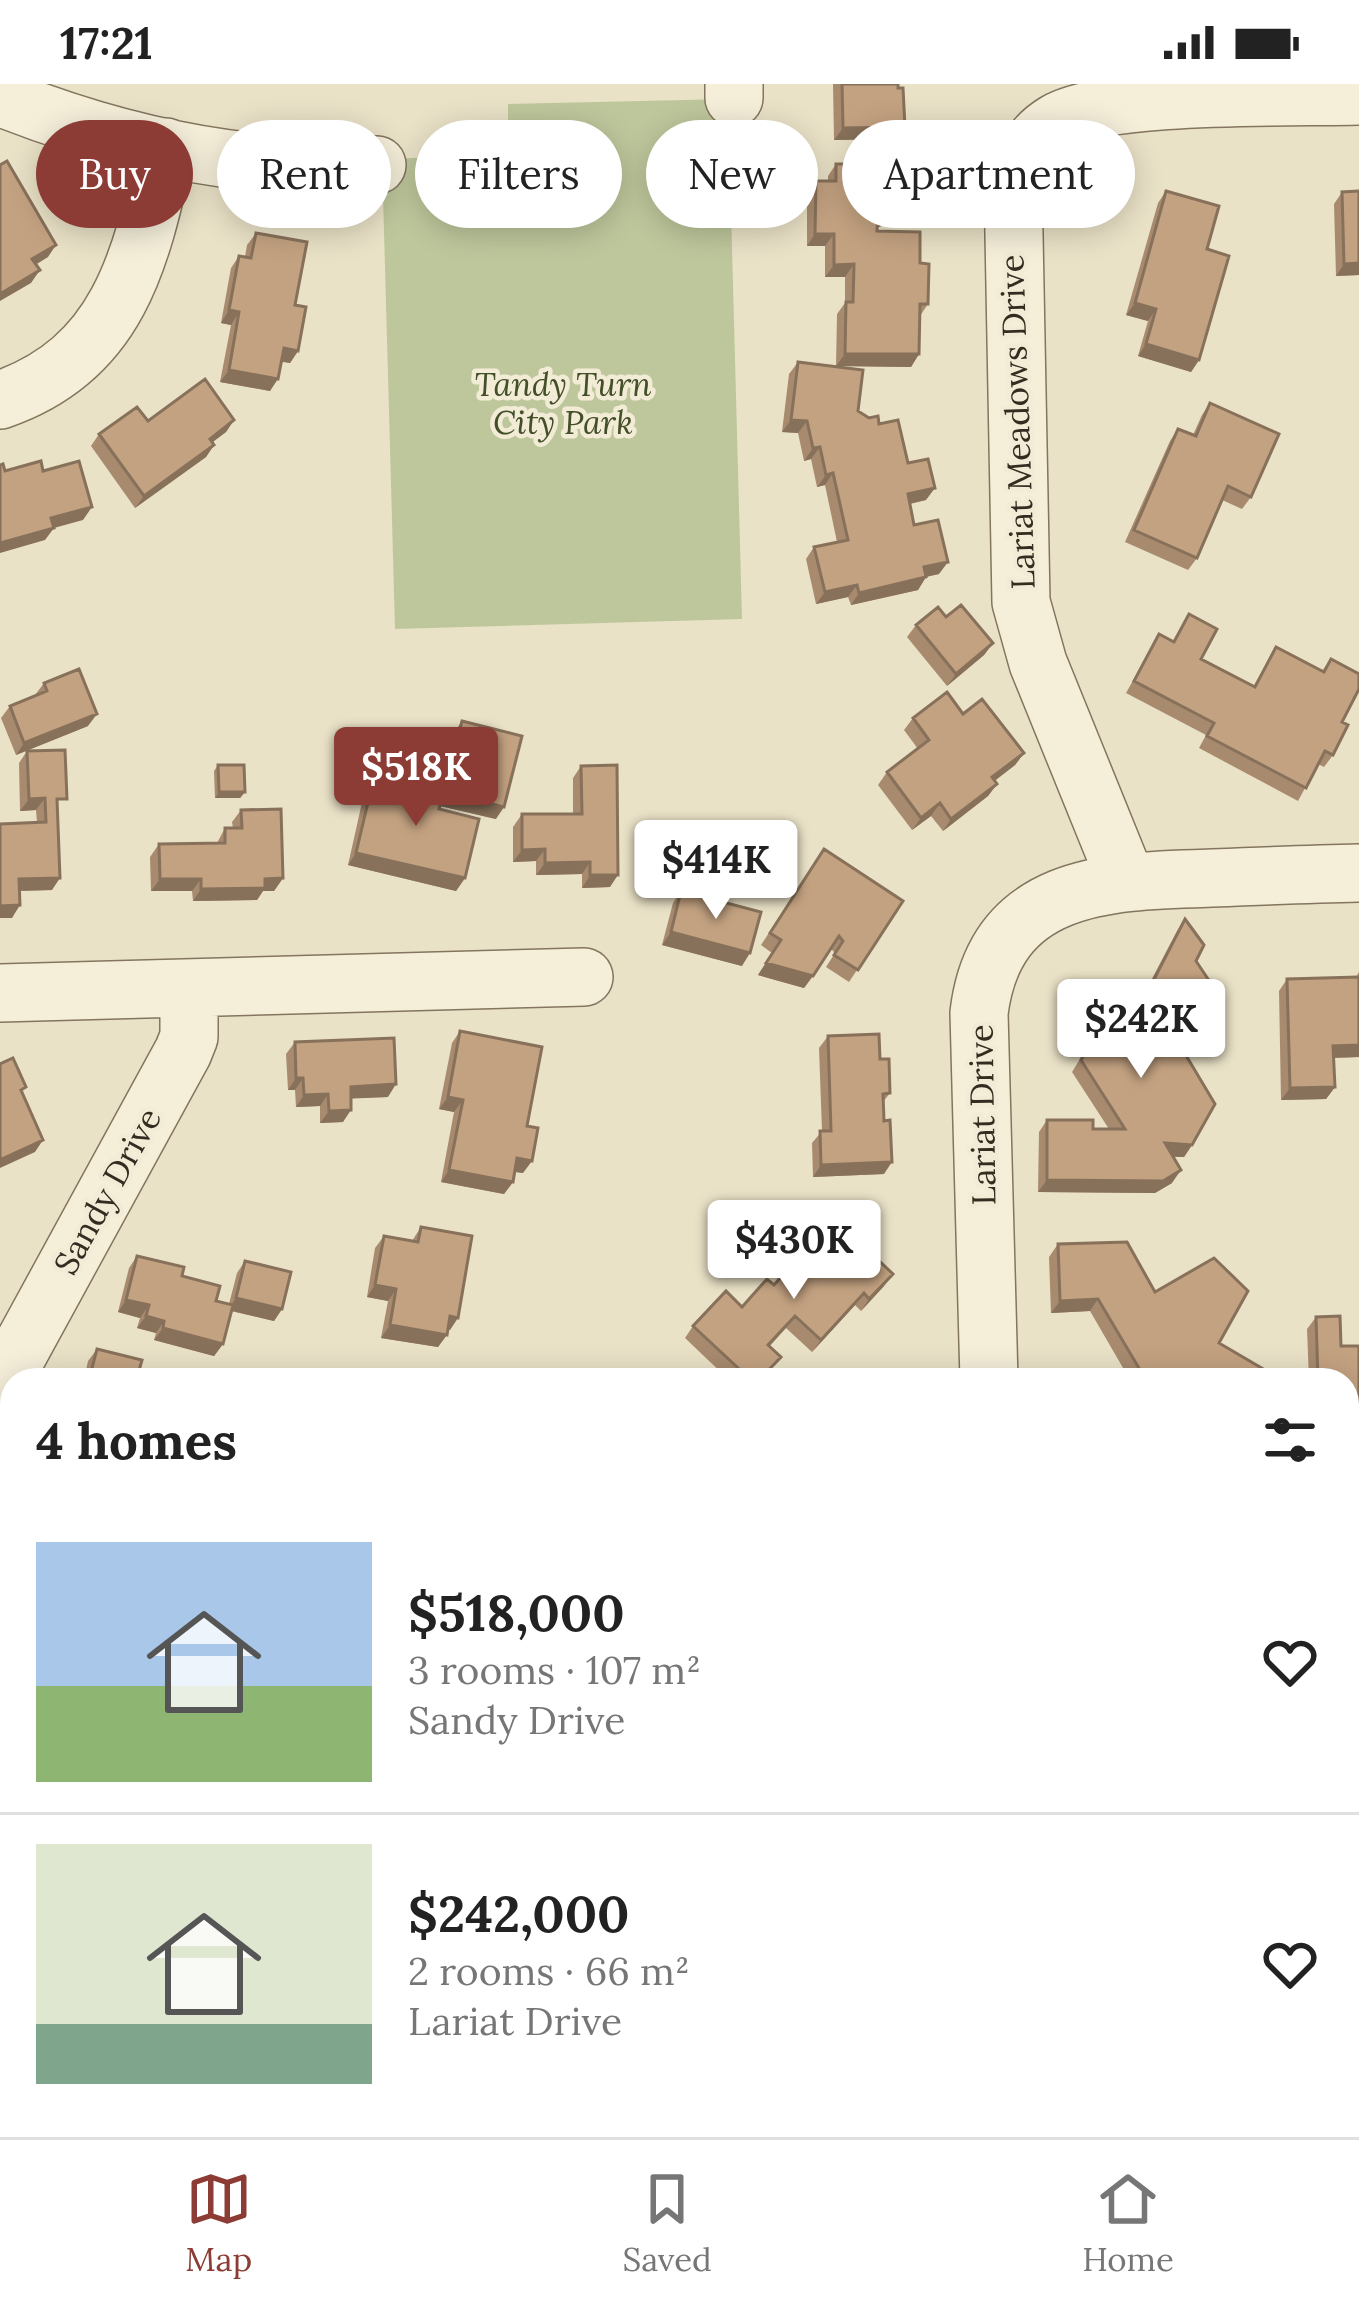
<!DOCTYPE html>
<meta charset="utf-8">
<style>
:root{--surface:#fff;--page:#f6f6f6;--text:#222;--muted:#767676;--line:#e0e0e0;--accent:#8c3c35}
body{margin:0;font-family:Lora,serif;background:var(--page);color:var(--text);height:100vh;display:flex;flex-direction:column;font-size:45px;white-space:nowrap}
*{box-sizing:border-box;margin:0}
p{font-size:39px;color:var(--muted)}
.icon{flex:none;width:66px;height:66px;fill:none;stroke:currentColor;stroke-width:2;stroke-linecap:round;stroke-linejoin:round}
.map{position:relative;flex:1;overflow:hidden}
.panel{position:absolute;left:0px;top:1284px;width:1359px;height:771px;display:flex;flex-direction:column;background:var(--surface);border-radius:36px 36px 0 0;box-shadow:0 6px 30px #0003}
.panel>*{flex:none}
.banner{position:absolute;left:36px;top:36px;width:1287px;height:108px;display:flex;gap:24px}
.price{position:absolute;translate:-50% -102px;padding:0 27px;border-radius:12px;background:#fff;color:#222;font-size:39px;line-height:78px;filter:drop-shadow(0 3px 6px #0008)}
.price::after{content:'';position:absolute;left:50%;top:72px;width:36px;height:27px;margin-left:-18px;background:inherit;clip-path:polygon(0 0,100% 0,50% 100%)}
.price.selected{background:var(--accent);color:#fff}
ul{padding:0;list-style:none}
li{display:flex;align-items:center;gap:36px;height:300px;padding:0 36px}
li+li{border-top:3px solid var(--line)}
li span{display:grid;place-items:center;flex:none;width:336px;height:240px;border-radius:0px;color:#555}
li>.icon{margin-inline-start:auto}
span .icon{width:144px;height:144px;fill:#fffc;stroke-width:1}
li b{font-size:51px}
h2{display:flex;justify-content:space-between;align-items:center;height:144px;padding:0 36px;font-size:51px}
.pill{padding:0 42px;border-radius:54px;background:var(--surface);box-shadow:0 6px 30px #0003;font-size:42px;line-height:108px}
.pill.selected{background:var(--accent);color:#fff}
.status{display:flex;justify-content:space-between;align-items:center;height:84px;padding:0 60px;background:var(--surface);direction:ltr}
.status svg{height:33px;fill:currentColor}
.tab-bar{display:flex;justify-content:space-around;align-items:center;height:168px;border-top:3px solid var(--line);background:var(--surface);font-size:33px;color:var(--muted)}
.tab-bar a{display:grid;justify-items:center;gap:6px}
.tab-bar .selected{color:var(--accent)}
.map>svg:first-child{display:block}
.green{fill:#bec79c}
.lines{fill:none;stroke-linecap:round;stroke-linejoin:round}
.minor-casing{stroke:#83755e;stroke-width:60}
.major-casing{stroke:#524332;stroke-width:69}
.minor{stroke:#f5efda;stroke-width:57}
.major{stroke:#e8d8a4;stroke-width:66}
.wall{fill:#a88b6f}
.shaded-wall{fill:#88715a}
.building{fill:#c3a281;stroke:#88715a;stroke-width:3}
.labels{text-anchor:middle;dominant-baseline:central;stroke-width:9;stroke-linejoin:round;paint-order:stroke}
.park-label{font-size:33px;font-style:italic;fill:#434f29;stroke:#f2ecd6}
.street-label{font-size:33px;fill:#352c21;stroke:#f2ecd6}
</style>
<div class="status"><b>17:21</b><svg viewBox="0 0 49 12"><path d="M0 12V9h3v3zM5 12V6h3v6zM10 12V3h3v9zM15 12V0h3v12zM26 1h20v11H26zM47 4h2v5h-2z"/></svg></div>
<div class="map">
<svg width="1359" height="2053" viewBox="0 0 1359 2053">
<rect width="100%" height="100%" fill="#eae2c7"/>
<path class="green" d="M 728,15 L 742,535 L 395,545 L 382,75 L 508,71 L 508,20 Z"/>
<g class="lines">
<g class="minor-casing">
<path id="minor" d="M 734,0 L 734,14
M 0,13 C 80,45 169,69 254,78 C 295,82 336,80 377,81
M 0,316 C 120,275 141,174 166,63
M 1126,796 L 1038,579 L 1021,518 L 1013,98 C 1022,73 1032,53 1055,39 C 1104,8 1293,14 1359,12
M 0,909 L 584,893
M 989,1296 L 979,929 C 995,798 1108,797 1212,794 C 1261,792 1310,790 1359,789
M 0,1303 L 183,968 L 189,953 L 189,904
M 1347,1436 L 1359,1435
M 822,2043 L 822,2053"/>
</g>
<g class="major-casing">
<path id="major" d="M 1347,2025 L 1359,2024
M 274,2053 L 695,2043"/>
</g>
<use href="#minor" class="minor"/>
<use href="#major" class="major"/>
</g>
<path class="wall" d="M 833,0 L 898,0 L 905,43 L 896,55 L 834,56 Z
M 870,68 L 934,120 L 926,132 L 887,132 L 880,143 L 878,143 L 877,147 L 920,179 L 928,220 L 920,232 L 919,270 L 911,283 L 836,282 L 837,230 L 845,219 L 845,193 L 825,193 L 825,162 L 807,162 L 807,109 L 816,97 L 828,97 L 828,92 L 836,80 L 862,80 Z
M 1166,107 L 1199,276 L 1191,288 L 1138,272 L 1148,237 L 1126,231 L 1158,119 Z
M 1359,107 L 1359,191 L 1336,192 L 1334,120 L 1342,108 Z
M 256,149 L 295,221 L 298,267 L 290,279 L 282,278 L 270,307 L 220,298 L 231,241 L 221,239 L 231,184 L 239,172 L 245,173 L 247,161 Z
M 798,278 L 858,327 L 879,340 L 908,379 L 926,416 L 910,420 L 914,441 L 939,490 L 926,493 L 918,506 L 851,521 L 848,513 L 816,520 L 806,475 L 814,463 L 837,458 L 825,401 L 817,403 L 811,375 L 804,377 L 798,349 L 782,348 L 789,290 Z
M 1210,319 L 1251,413 L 1242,425 L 1222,416 L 1197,474 L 1188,486 L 1125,458 L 1170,357 L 1178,345 L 1193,351 L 1202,331 Z
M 234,336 L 226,348 L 212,358 L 214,361 L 206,373 L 135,424 L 91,362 L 99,350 L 148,337 Z
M 1189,530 L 1201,575 L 1253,603 L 1276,563 L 1322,587 L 1331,575 L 1342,638 L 1333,671 L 1324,683 L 1318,680 L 1298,717 L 1199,664 L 1206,651 L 1126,609 L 1159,550 L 1173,557 Z
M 916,541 L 993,559 L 984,571 L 947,602 L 907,553 Z
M 44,599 L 88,642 L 16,671 L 1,634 L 10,622 L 35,611 Z
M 963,630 L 1024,669 L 1015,681 L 994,697 L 997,700 L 988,712 L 943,747 L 931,732 L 912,746 L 878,701 L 887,688 L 918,665 L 904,646 L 913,634 Z
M 462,637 L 496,735 L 440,722 L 439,725 L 465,794 L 456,807 L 348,781 L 365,705 L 374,693 L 439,707 L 453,650 Z
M 27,667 L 58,727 L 52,806 L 20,807 L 12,834 L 0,834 L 0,740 L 37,739 L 36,726 L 20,727 L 19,679 Z
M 218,681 L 245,708 L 240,714 L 215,714 L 214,687 Z
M 581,682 L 610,803 L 582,804 L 582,790 L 536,791 L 536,777 L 513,778 L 513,743 L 522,730 L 573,730 L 573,694 Z
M 241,726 L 283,794 L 274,807 L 263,807 L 257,816 L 193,817 L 192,807 L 151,807 L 150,773 L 159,760 L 217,759 L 225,744 L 233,744 L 232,738 Z
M 824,765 L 903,817 L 849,898 L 826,883 L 835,869 L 831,865 L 804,904 L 758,891 L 772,869 L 761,861 Z
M 681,807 L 742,882 L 662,861 L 673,819 Z
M 1185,835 L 1196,877 L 1194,921 L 1181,963 L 1192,1061 L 1184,1073 L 1173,1073 L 1172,1099 L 1155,1109 L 1038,1108 L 1039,1048 L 1047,1036 L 1093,1045 L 1109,1045 L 1072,988 L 1097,947 L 1102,953 L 1122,913 L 1131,901 L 1145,908 L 1177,847 Z
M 1359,888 L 1359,973 L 1334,974 L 1335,1003 L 1326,1015 L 1281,1016 L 1279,907 L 1287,895 L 1356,893 Z
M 460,947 L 527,1042 L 523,1089 L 515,1088 L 513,1098 L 504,1110 L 441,1098 L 454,1028 L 439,1025 L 452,959 Z
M 828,952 L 880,975 L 890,1009 L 883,1018 L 884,1090 L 813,1093 L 812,1059 L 822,1047 L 819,964 Z
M 295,958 L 388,1013 L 351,1014 L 343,1038 L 320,1039 L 320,1022 L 296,1023 L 295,1006 L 288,1006 L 286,970 Z
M 421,1143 L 450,1246 L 448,1246 L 438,1263 L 381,1254 L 388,1217 L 367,1213 L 375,1164 L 384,1152 L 412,1157 Z
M 1058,1160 L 1155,1208 L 1219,1259 L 1259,1296 L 1130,1296 L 1090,1227 L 1051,1229 L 1049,1173 Z
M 137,1172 L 182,1192 L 216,1217 L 229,1220 L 237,1189 L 245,1177 L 282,1225 L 274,1237 L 231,1227 L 223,1260 L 214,1272 L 154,1256 L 156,1249 L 137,1244 L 140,1234 L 118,1228 L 129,1184 Z
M 800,1180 L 884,1202 L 861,1227 L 855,1221 L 812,1268 L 786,1244 L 770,1262 L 772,1285 L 762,1296 L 729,1296 L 685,1254 L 693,1242 L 742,1223 L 793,1189 Z
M 1316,1233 L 1341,1262 L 1359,1262 L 1359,1335 L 1347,1335 L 1347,1296 L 1309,1296 L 1307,1245 Z
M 97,1265 L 137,1294 L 146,1296 L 84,1296 L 88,1277 Z
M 6,1427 L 12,1497 L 12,1566 L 0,1566 L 0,1436 Z
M 12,1599 L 12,1698 L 7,1698 L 6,1678 Z"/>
<path class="shaded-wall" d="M 905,43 L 896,55 L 834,56 L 843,44 Z
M 888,120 L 934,120 L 926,132 L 887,132 L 880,143 L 869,143 Z
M 815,150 L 834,150 L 825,162 L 807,162 Z
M 56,161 L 48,173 L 24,188 L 32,175 Z
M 1359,179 L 1359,191 L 1336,192 L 1344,180 Z
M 854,180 L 845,193 L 825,193 L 834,181 Z
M 40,186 L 31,199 L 0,217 L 0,210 Z
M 1135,219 L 1156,225 L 1148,237 L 1126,231 Z
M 229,226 L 239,228 L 231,241 L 221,239 Z
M 1146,260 L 1199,276 L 1191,288 L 1138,272 Z
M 284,264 L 298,267 L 290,279 L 276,276 Z
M 845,270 L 919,270 L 911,283 L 836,282 Z
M 229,286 L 278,295 L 270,307 L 220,298 Z
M 234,336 L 226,348 L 201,367 L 210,355 Z
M 791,336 L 807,337 L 798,349 L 782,348 Z
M 214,361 L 206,373 L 135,424 L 144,412 Z
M 820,363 L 811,375 L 804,377 L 813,364 Z
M 833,389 L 825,401 L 817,403 L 826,391 Z
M 935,404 L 926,416 L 899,422 L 908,410 Z
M 92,423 L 83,436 L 43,447 L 51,434 Z
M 54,444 L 45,456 L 0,469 L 0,459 Z
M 948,478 L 939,490 L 915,495 L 924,483 Z
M 926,493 L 918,506 L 851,521 L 859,509 Z
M 857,501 L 848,513 L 816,520 L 825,508 Z
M 993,559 L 984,571 L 947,602 L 956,590 Z
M 97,630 L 88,642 L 16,671 L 24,659 Z
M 1024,669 L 1015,681 L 983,706 L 992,693 Z
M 997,700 L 988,712 L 943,747 L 951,735 Z
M 219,708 L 245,708 L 240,714 L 215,714 Z
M 444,708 L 504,723 L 496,735 L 436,721 Z
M 45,714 L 36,726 L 20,727 L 29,715 Z
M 940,719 L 931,732 L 912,746 L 921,734 Z
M 545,765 L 536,777 L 513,778 L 522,766 Z
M 356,769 L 465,794 L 456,807 L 348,781 Z
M 590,778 L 582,790 L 536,791 L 545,779 Z
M 590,791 L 618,791 L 610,803 L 582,804 Z
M 60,794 L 52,806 L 11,807 L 19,795 Z
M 283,794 L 274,807 L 263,807 L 257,816 L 193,817 L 201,805 L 265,795 Z
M 160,795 L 201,795 L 192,807 L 151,807 Z
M 20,821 L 12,834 L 0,834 L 0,822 Z
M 671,848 L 750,869 L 742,882 L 662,861 Z
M 766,879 L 813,892 L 804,904 L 758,891 Z
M 1359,961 L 1359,973 L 1325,974 L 1333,962 Z
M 296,994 L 303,994 L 295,1006 L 288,1006 Z
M 396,1000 L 388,1013 L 342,1015 L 351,1003 Z
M 1335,1003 L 1326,1015 L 1281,1016 L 1290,1004 Z
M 328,1010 L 320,1022 L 296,1023 L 304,1011 Z
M 448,1013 L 463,1016 L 454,1028 L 439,1025 Z
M 351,1026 L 343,1038 L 320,1039 L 329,1027 Z
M 43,1056 L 35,1068 L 0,1084 L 0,1076 Z
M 1165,1059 L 1192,1061 L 1184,1073 L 1157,1072 Z
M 517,1074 L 532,1077 L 523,1089 L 509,1087 Z
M 892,1078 L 884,1090 L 813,1093 L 821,1081 Z
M 449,1086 L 513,1098 L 504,1110 L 441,1098 Z
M 1181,1086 L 1172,1099 L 1155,1109 L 1038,1108 L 1047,1096 Z
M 893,1190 L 884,1202 L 861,1227 L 869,1215 Z
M 375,1201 L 396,1205 L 388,1217 L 367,1213 Z
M 864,1209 L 855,1221 L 812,1268 L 821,1256 Z
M 236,1214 L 282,1225 L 274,1237 L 228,1226 Z
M 1098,1215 L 1090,1227 L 1051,1229 L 1060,1217 Z
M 126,1216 L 149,1221 L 140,1234 L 118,1228 Z
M 146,1232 L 164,1237 L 156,1249 L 137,1244 Z
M 450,1232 L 458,1234 L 450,1246 L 441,1245 Z
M 390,1241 L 447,1251 L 438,1263 L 381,1254 Z
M 163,1244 L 223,1260 L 214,1272 L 154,1256 Z
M 1347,1323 L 1359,1323 L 1359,1335 L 1347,1335 Z
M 1,1485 L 12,1485 L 12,1497 L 0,1497 Z
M 0,1554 L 12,1554 L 12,1566 L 0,1566 Z
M 0,1666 L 12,1666 L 12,1669 L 6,1678 L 0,1678 Z
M 1359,1675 L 1359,1682 L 1347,1696 L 1347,1684 Z
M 1347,1922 L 1359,1922 L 1359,1934 L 1347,1934 Z"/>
<path class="building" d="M 842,0 L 898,0 L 898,4 L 903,4 L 905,43 L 843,44 Z
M 870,68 L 934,69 L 934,120 L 888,120 L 888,131 L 878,131 L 877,147 L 920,148 L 920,179 L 929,180 L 928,220 L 920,220 L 919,270 L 845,270 L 846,218 L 853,218 L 854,180 L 834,181 L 834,150 L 815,150 L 816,97 L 836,97 L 836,80 L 870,80 Z
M 7,77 L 56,161 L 32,175 L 40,186 L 0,210 L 0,81 Z
M 1166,107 L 1219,122 L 1207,165 L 1229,172 L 1199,276 L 1146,260 L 1156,225 L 1135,219 Z
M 1359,107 L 1359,179 L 1344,180 L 1342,108 Z
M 256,149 L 307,158 L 295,221 L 306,223 L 298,267 L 284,264 L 278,295 L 229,286 L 239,228 L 229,226 L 239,172 L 251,174 Z
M 798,278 L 863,286 L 858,327 L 869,334 L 878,332 L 879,340 L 898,336 L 908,379 L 928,375 L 935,404 L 908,410 L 914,441 L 938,436 L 948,478 L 924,483 L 926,493 L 859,509 L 857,501 L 825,508 L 814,463 L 848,456 L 833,389 L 826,391 L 820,363 L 813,364 L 807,337 L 791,336 Z
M 205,295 L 234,336 L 210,355 L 214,361 L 144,412 L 99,350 L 137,323 L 148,337 Z
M 1210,319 L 1279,350 L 1251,413 L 1228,402 L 1197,474 L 1134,446 L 1178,345 L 1196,352 Z
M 41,377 L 43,387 L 79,377 L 92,423 L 51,434 L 54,444 L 0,459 L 0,381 L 3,380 L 5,387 Z
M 961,521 L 993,559 L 956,590 L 916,541 L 938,523 L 946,533 Z
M 1189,530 L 1217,545 L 1201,575 L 1255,603 L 1276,563 L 1324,588 L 1331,575 L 1359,590 L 1359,605 L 1342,638 L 1348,641 L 1333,671 L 1325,667 L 1306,704 L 1207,652 L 1214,639 L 1134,597 L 1159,550 L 1174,558 Z
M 79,585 L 97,630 L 24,659 L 10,622 L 47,607 L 44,599 Z
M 947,608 L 963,630 L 982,615 L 1024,669 L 992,693 L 997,700 L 951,735 L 940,719 L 921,734 L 887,688 L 929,656 L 913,634 Z
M 462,637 L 522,652 L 504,723 L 444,708 Z
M 65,666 L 67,715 L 57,715 L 60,794 L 19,795 L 20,821 L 0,822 L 0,740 L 46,738 L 45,714 L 29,715 L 27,667 Z
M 218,681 L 244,681 L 245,708 L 219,708 Z
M 617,681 L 618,791 L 590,791 L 590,778 L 545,779 L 545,765 L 522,766 L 522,730 L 582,730 L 581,682 Z
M 374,693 L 444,708 L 439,725 L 479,735 L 465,794 L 356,769 Z
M 281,725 L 283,794 L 265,795 L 265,804 L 201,805 L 201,795 L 160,795 L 159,760 L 225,759 L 225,744 L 242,744 L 241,726 Z
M 824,765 L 903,817 L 858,886 L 834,871 L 843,857 L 839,852 L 813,892 L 766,879 L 781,856 L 770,849 Z
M 681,807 L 761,828 L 750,869 L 671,848 Z
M 1185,835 L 1204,861 L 1196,877 L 1208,895 L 1194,921 L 1201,929 L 1181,963 L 1215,1020 L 1192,1061 L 1165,1059 L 1181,1086 L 1163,1097 L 1047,1096 L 1047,1036 L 1093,1036 L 1093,1045 L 1125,1045 L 1081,976 L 1097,947 L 1103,955 L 1131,901 L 1147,909 Z
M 1359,893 L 1359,961 L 1333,962 L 1335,1003 L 1290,1004 L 1287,895 Z
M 460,947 L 542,963 L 527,1042 L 538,1044 L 532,1077 L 517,1074 L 513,1098 L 449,1086 L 463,1016 L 448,1013 Z
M 879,950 L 880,975 L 889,975 L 890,1009 L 883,1010 L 884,1037 L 890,1036 L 892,1078 L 821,1081 L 820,1047 L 831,1047 L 828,952 Z
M 394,954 L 396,1000 L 351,1003 L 351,1026 L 329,1027 L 328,1010 L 304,1011 L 303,994 L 296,994 L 295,958 Z
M 13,974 L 26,1003 L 21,1006 L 43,1056 L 0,1076 L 0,980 Z
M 838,1138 L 893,1190 L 869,1215 L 864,1209 L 821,1256 L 795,1232 L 768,1261 L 781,1273 L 759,1296 L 751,1296 L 693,1242 L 726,1207 L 742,1223 L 767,1195 L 774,1201 L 788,1185 L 797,1193 L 805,1185 L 800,1180 Z
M 421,1143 L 472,1152 L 458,1234 L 450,1232 L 447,1251 L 390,1241 L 396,1205 L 375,1201 L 384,1152 L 418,1158 Z
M 1127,1158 L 1155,1208 L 1214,1174 L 1248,1207 L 1219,1259 L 1265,1286 L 1259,1296 L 1146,1296 L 1098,1215 L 1060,1217 L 1058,1160 Z
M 137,1172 L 184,1183 L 182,1192 L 220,1202 L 216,1217 L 233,1221 L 223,1260 L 163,1244 L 164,1237 L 146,1232 L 149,1221 L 126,1216 Z
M 245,1177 L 291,1188 L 282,1225 L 236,1214 Z
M 1340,1232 L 1341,1262 L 1359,1262 L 1359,1323 L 1347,1323 L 1347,1296 L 1318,1296 L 1316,1233 Z
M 97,1265 L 142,1276 L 137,1294 L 146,1296 L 89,1296 Z
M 6,1427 L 12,1427 L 12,1485 L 1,1485 L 1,1458 L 7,1458 Z
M 0,1497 L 12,1497 L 12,1554 L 0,1554 Z
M 1359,1592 L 1359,1675 L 1356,1677 L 1356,1684 L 1347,1684 L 1347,1601 Z
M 12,1599 L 12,1666 L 0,1666 L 0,1600 Z
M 1359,1832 L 1359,1922 L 1347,1922 L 1347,1833 Z"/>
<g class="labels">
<g class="park-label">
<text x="563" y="300">Tandy Turn<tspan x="563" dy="38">City Park</tspan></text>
</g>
<g class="street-label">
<text transform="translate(1017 338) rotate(-92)">Lariat Meadows Drive</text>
<text transform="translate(982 1031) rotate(-91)">Lariat Drive</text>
<text transform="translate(107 1107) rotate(-61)">Sandy Drive</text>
</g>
</g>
</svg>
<b class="price selected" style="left:416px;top:745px">$518K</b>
<b class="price" style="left:716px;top:838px">$414K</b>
<b class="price" style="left:1141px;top:997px">$242K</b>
<b class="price" style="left:794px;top:1218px">$430K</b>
<div class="banner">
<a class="pill selected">Buy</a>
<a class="pill">Rent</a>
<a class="pill">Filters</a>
<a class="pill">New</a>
<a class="pill">Apartment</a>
</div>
<section class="panel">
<h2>4 homes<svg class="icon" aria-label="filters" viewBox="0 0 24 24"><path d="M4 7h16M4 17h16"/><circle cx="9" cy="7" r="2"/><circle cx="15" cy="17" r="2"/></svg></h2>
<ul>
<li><span style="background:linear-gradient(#a9c7e8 60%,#8fb573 0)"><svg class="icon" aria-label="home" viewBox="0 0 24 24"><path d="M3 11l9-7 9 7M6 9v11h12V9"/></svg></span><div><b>$518,000</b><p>3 rooms · 107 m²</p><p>Sandy Drive</p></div><svg class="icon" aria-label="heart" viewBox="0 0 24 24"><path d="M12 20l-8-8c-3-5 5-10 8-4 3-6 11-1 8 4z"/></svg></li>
<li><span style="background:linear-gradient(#dfe7d0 75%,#7fa58c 0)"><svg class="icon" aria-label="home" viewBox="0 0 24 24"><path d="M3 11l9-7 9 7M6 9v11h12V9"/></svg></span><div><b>$242,000</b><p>2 rooms · 66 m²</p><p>Lariat Drive</p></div><svg class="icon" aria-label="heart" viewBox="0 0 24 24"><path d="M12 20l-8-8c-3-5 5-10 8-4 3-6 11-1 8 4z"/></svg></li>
</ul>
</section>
</div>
<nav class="tab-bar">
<a class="selected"><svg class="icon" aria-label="map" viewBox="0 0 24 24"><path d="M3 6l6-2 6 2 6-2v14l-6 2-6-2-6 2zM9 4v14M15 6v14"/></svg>Map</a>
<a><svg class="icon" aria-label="saved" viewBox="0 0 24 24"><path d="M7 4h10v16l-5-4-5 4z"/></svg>Saved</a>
<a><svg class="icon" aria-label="home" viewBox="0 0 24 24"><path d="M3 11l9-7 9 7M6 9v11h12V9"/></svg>Home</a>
</nav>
